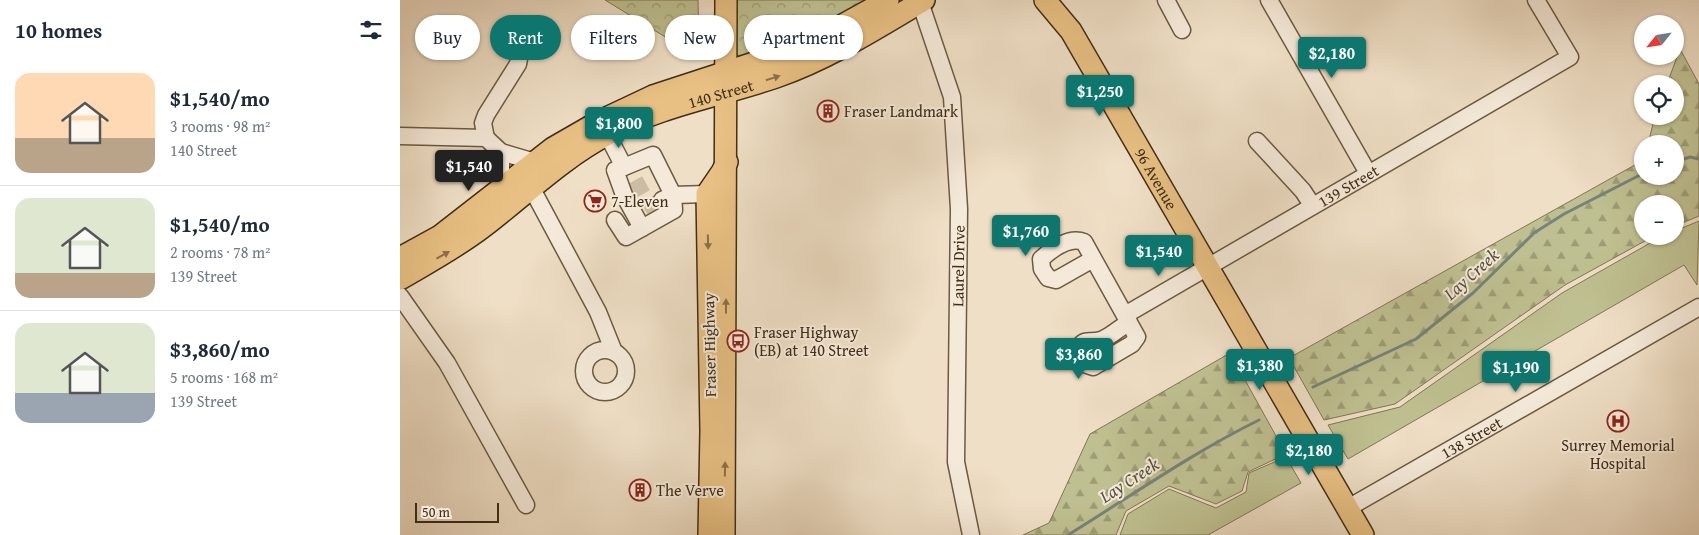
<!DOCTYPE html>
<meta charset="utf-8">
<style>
:root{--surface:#fff;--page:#f2f2f3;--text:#1f2937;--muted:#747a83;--line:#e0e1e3;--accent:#0f766e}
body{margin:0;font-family:"Gentium Book Plus",serif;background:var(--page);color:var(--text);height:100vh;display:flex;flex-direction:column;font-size:19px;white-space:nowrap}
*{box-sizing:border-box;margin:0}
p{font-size:16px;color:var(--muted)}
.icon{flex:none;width:28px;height:28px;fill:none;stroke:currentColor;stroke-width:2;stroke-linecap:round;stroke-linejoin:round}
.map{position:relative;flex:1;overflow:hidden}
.drawer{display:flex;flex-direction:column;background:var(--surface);width:400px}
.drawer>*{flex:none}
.banner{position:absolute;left:15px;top:15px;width:475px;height:45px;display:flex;gap:10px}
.needle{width:32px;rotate:240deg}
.buttons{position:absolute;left:1234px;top:15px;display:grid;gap:10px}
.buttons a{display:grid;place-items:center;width:50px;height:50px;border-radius:50%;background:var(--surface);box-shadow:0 1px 4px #0004;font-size:25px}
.scale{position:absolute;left:15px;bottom:12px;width:84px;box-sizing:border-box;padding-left:5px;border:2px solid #412e16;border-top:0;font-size:14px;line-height:18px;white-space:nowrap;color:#412e16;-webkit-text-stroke:4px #f5eada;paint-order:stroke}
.price{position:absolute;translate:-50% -42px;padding:0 11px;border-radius:5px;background:var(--accent);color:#fff;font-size:16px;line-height:32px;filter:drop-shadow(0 1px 2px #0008)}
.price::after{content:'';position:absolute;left:50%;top:30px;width:15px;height:11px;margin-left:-8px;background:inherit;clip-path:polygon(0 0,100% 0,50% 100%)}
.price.active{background:#222;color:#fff}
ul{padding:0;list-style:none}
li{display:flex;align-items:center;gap:15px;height:125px;padding:0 15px}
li+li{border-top:1px solid var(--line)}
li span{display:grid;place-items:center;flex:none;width:140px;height:100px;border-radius:15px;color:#555}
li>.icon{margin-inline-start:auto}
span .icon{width:60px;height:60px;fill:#fffc;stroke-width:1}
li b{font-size:21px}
h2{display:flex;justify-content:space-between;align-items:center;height:60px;padding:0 15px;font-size:21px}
.tag{padding:0 18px;border-radius:22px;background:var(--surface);box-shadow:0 1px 4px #0004;font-size:18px;line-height:45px}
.tag.active{background:var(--accent);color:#fff}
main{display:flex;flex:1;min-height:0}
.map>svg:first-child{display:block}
.grass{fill:#bfc091;stroke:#807754}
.forest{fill:url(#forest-firs);stroke:#807754}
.park{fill:url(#park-crowns);stroke:#807754}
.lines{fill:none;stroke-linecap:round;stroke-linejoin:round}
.stream{stroke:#79827b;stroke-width:3}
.minor-tunnel{stroke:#ccbca3;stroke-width:16;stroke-dasharray:16 8;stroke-linecap:butt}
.minor-casing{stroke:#6c5a42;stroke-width:19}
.major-casing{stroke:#412e16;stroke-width:24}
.minor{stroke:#f5eada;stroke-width:16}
.major{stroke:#e8c083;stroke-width:21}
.oneway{fill:#8c7047}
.labels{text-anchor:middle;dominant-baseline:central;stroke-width:4;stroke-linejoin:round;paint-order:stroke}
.street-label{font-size:16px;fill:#412e16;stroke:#f5eada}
.poi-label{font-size:16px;fill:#412e16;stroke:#f5eada;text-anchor:start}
.water-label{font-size:18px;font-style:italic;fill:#585140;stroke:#f5eada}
</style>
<main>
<section class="drawer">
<h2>10 homes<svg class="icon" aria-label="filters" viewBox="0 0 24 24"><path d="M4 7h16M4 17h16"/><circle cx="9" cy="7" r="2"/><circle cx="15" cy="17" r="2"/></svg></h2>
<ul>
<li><span style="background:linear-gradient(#ffd9b3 65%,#b9a48a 0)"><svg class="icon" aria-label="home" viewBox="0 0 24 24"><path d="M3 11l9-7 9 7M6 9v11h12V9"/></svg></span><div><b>$1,540/mo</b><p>3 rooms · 98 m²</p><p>140 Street</p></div></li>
<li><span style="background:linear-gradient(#dfe7d0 75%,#b9a48a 0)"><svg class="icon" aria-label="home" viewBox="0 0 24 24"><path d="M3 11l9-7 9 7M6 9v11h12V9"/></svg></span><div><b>$1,540/mo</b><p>2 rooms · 78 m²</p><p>139 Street</p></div></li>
<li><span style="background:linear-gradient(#dfe7d0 70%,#9aa5b1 0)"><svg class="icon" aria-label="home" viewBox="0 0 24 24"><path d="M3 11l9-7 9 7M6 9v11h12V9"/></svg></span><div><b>$3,860/mo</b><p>5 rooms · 168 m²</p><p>139 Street</p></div></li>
</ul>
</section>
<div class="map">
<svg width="1299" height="535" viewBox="0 0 1299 535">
<defs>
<pattern id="forest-firs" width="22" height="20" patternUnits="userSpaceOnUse" patternTransform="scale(1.25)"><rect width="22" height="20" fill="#bfc091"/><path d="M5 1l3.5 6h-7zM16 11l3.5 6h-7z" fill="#9d9c75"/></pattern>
<pattern id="park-crowns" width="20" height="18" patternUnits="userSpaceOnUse" patternTransform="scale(1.25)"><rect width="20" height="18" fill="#bfc091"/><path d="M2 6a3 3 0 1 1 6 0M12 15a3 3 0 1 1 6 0" fill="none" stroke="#9d9c75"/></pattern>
</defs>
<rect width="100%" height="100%" fill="#efdfc6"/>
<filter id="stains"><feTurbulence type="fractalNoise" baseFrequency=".004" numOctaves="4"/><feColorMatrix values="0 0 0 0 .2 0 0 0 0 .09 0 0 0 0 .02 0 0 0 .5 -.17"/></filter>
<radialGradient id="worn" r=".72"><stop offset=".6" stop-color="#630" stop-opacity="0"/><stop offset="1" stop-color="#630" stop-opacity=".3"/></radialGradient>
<path class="grass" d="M 1299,221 L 1297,285 L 1284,265 L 948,459 L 928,425 L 1000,407 L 1162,293 L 1259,238 L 1275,236 L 1275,231 Z
M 886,457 L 901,483 L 808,535 L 720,535 L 728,514 L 769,489 L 816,508 L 846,492 L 849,473 Z"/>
<path class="forest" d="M 1280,49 L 1299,84 L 1299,216 L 1275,226 L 1275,204 L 1242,204 L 1242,236 L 1254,236 L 1165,285 L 995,404 L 924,420 L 889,358 L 1242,161 L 1242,176 L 1275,176 L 1275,144 L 1248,144 L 1255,116 L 1275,116 L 1275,84 L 1267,84 Z
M 830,353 L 886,454 L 848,472 L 842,491 L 816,504 L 769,486 L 726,511 L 716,535 L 623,535 L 649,523 L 690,434 Z"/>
<path class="park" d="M 205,0 L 298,0 L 299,48 L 285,49 Z
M 331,0 L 474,0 L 401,40 L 340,57 L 333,50 Z"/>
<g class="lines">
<path class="stream" d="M 1275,162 L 1290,157 L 1299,159
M 913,387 L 1016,339 L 1073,293 L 1134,233 L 1164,214 L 1242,174
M 668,535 C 731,496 792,453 859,420"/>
<path class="minor-tunnel" d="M 232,191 L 252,180
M 245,210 L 262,200"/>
<g class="minor-casing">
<g id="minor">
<path d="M 766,0 L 782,30"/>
<path d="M 869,0 L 968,173"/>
<path d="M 520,2 L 552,97 L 559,209 L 556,462 L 571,535"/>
<path d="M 207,134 L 224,167 L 253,155 L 273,195 L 307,194"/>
<path d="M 0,136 L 86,138 L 101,152 L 135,162"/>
<path d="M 86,138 L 83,123 L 86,115 L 118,64 L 123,37"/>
<path d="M 857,141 L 903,191 L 912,205"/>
<path d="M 101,152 L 101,189"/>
<path d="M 224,167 L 215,170 L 224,195 L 242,228 L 274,210 L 273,195 L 262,200"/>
<path d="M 131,187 L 198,312 L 214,352"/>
<path d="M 215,220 L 226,237 L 242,228"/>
<path d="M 693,259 L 656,280 L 648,278 L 642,269 L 641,259 C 652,249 669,236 684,242 L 737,337 L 732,344 L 693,367 L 678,362 L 674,354 C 686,335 685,344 701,340 C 710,337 721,327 729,322"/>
<path d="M 0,296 L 47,363 L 126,505"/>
<path id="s1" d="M 725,315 L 1170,57 L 1136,0"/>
<circle cx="205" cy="371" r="21"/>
<path id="s2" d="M 948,508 L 1299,307"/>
</g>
</g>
<g class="major-casing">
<g id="major">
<path id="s3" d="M 645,0 L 671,31 L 963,535"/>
<path d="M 0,258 L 40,236 L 153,148 L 200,121 L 253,96 L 403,47 L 488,0"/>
<path id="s4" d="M 0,279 C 29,262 57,247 83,227 C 125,195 161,159 208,134 C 260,106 320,96 376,77 C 428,59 477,28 524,0"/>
<path d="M 309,535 L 311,431 L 307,194 L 322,172 L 327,162"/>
<path d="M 324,535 L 326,0"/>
</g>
</g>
<use href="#minor" class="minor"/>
<use href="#major" class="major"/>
</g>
<defs><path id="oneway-solid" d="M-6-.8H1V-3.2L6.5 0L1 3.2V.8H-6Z" transform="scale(1.25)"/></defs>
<g class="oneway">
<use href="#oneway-solid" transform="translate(373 78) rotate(-18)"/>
<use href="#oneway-solid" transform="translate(308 242) rotate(89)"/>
<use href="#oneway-solid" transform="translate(43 255) rotate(-29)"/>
<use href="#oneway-solid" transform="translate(326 306) rotate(-90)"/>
<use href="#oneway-solid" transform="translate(325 469) rotate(-89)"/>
</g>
<defs>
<g id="building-ring" transform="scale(1.125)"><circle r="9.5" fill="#f5eada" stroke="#8f2418" stroke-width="1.5"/><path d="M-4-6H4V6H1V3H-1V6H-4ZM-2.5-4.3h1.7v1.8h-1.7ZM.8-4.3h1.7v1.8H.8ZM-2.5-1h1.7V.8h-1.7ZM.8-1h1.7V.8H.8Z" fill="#8f2418"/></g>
<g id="supermarket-ring" transform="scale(1.125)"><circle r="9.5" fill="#f5eada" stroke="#8f2418" stroke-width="1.5"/><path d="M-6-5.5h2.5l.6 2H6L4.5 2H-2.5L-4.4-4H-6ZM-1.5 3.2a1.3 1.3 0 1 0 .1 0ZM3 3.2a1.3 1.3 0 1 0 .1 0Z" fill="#8f2418"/></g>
<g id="bus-ring" transform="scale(1.125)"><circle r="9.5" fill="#f5eada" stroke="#8f2418" stroke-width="1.5"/><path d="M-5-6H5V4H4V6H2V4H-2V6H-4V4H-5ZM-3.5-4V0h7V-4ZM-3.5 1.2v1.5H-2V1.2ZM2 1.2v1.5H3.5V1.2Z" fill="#8f2418"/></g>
<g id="hospital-ring" transform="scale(1.125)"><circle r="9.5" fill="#f5eada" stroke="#8f2418" stroke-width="1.5"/><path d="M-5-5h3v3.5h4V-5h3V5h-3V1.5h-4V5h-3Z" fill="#8f2418"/></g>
</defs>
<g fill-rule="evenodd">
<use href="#building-ring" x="428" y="111"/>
<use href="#supermarket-ring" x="195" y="201"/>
<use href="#bus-ring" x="338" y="341"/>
<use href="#hospital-ring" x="1218" y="421"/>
<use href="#building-ring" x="240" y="490"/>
</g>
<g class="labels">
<g class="street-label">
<text stroke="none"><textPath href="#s4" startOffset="374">140 Street</textPath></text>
<text stroke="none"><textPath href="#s3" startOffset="211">96 Avenue</textPath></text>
<text stroke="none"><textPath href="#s1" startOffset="258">139 Street</textPath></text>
<text transform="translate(558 266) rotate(-89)">Laurel Drive</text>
<text transform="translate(309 345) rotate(-91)">Fraser Highway</text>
<text stroke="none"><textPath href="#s2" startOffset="142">138 Street</textPath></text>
</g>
<g class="poi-label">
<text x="444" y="111">Fraser Landmark</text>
<text x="211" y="201">7-Eleven</text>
<text x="354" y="332">Fraser Highway<tspan x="354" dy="18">(EB) at 140 Street</tspan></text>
<text x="1218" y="445" text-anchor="middle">Surrey Memorial<tspan x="1218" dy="18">Hospital</tspan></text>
<text x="256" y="490">The Verve</text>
</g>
<g class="water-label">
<text transform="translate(1071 274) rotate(-42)">Lay Creek</text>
<text transform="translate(729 480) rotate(-33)">Lay Creek</text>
</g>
</g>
<rect width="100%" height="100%" filter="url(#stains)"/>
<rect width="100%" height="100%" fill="url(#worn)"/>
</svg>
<div class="buttons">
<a><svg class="needle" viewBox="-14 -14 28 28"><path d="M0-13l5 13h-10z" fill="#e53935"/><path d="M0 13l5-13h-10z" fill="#747a83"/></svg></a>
<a><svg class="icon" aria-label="locate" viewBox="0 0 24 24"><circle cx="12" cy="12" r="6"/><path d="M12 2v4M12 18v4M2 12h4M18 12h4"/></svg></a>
<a>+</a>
<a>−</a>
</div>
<div class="scale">50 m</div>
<b class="price" style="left:932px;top:79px">$2,180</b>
<b class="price" style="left:700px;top:117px">$1,250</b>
<b class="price" style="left:219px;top:149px">$1,800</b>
<b class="price active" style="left:69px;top:192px">$1,540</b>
<b class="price" style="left:626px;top:257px">$1,760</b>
<b class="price" style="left:759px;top:277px">$1,540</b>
<b class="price" style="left:679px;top:380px">$3,860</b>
<b class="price" style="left:860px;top:391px">$1,380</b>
<b class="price" style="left:1116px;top:393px">$1,190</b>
<b class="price" style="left:909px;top:476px">$2,180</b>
<div class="banner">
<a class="tag">Buy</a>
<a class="tag active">Rent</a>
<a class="tag">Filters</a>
<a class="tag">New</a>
<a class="tag">Apartment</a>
</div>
</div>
</main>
